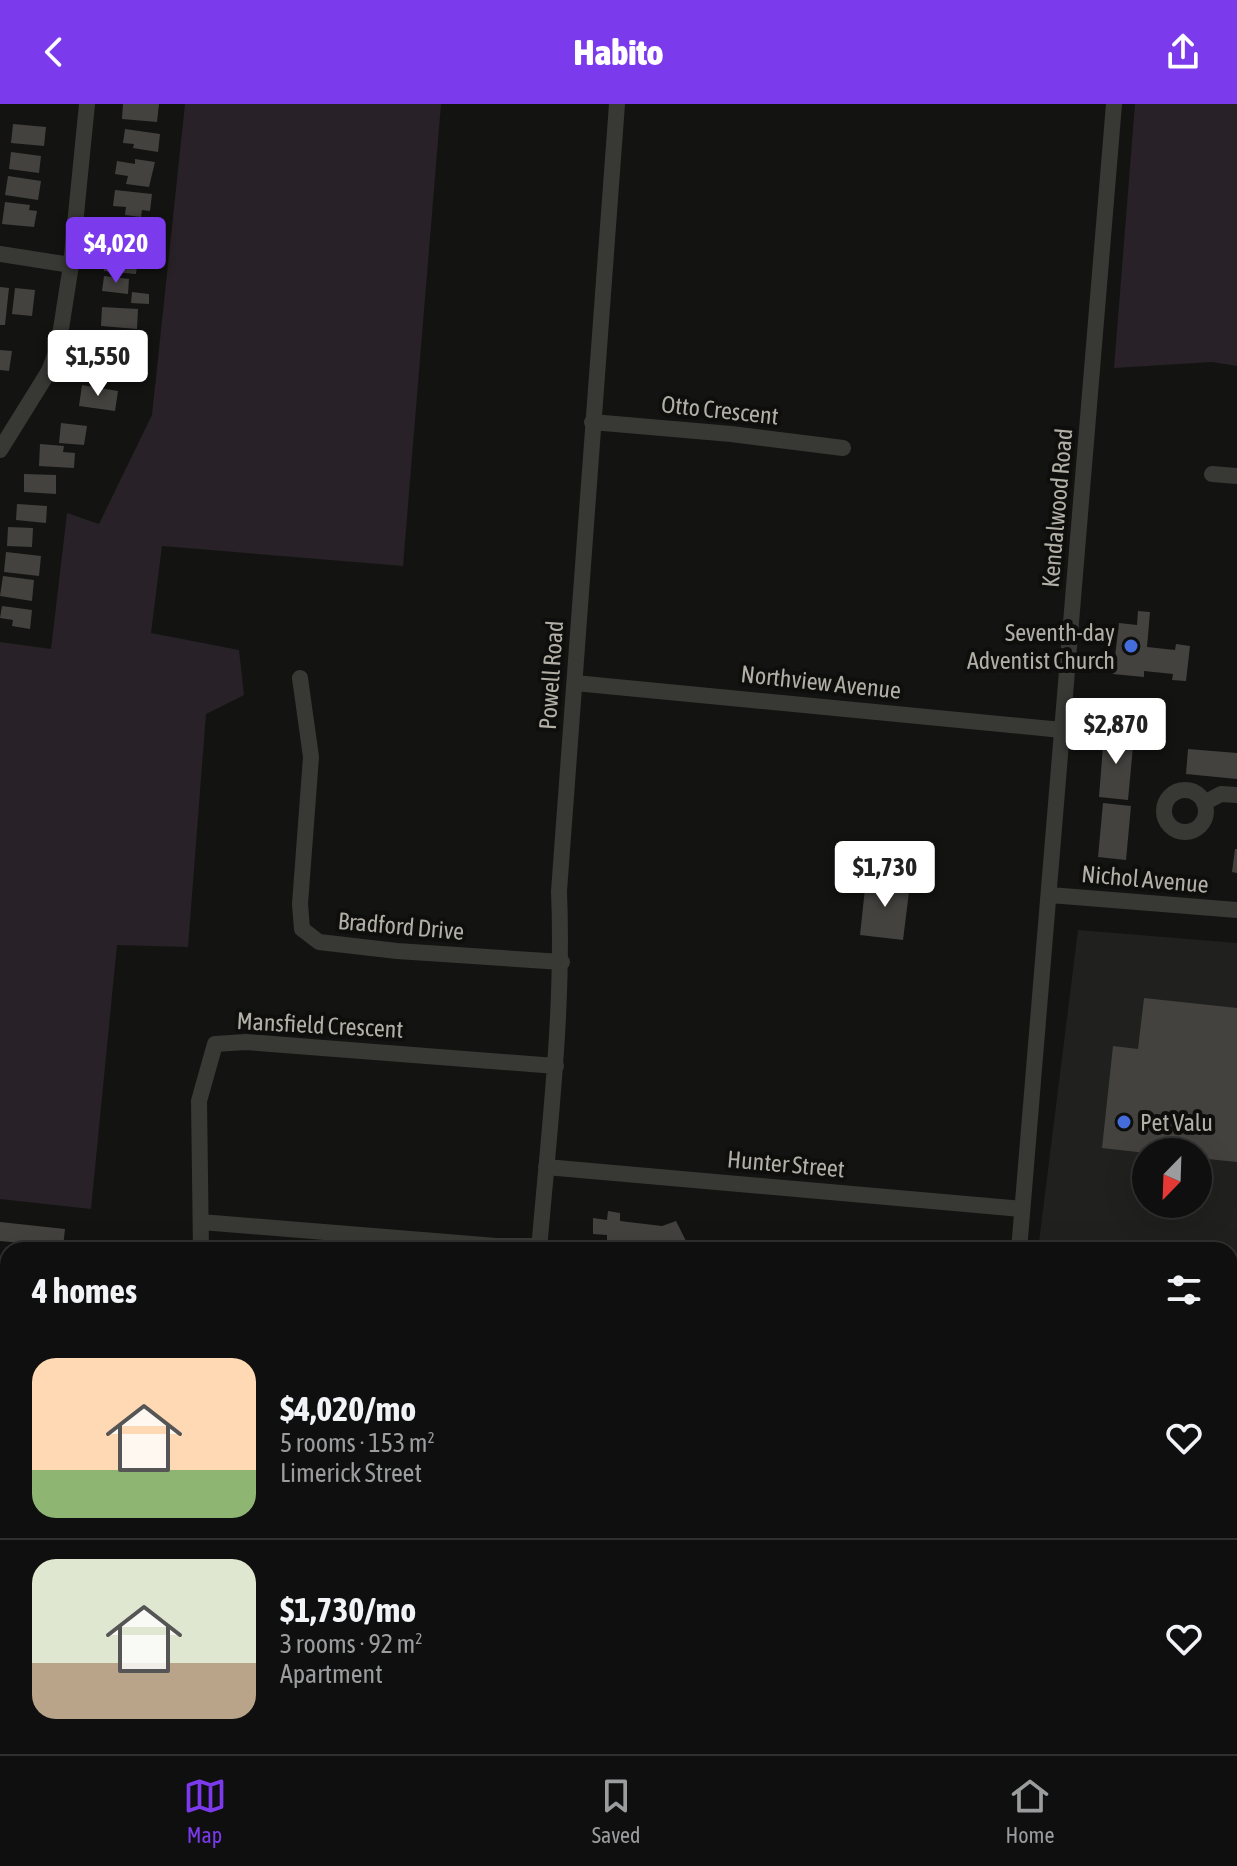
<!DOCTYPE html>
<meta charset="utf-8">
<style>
:root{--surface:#0e0f0e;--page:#171817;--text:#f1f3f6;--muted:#9b9c9e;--line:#2e2f2e;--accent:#7c3aed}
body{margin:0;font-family:"Asap Condensed",sans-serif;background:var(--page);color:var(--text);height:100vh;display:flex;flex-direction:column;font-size:30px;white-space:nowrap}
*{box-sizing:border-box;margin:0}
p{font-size:26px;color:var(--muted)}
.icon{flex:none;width:44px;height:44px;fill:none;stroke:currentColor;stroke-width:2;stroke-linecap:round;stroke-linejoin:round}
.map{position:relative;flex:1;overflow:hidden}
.panel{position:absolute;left:0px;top:1138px;width:1238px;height:512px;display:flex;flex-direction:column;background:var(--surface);border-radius:24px 24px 0 0;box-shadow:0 8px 32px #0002,0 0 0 2px var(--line)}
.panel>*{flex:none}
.needle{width:52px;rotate:203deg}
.fabs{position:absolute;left:1132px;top:1034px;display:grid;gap:16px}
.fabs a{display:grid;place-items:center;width:80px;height:80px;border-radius:50%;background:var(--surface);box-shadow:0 8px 32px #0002,0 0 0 2px var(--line);font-size:40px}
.price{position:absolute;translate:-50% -68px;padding:0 18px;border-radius:8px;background:#fff;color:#222;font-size:26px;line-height:52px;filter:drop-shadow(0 2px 4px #0008)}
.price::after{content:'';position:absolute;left:50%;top:48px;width:24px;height:18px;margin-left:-12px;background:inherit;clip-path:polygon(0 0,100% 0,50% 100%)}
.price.on{background:var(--accent);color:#fff}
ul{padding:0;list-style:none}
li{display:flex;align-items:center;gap:24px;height:200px;padding:0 32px}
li+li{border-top:2px solid var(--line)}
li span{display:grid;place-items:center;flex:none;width:224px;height:160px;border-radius:24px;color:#555}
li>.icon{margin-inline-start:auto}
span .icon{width:96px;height:96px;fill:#fffc;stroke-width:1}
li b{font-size:34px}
h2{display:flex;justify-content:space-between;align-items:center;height:96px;padding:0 32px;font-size:34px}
header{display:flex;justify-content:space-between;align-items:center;height:104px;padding:0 32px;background:var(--accent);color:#fff;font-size:36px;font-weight:800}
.dock{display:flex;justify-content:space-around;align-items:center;height:112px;border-top:2px solid var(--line);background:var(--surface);font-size:22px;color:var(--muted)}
.dock a{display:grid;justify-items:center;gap:4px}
.dock .on{color:var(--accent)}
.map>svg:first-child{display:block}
.built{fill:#20201e;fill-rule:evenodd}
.green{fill:#282127}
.building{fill:#43423f}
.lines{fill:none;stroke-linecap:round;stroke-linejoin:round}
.minor{stroke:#383834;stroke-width:16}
.major{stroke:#575650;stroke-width:20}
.poi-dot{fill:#446cda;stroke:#0e0f0d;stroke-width:3}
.labels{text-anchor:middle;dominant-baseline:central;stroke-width:8;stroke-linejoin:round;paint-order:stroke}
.street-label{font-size:24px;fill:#b2afa6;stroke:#0e0f0d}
.poi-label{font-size:24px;fill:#b2afa6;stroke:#0e0f0d;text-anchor:end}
</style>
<header><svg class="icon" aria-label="back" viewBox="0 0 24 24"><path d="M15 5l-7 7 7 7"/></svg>Habito<svg class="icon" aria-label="share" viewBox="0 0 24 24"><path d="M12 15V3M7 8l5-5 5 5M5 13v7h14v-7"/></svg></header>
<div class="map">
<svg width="1237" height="1650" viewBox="0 0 1237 1650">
<rect width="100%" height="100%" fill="#131412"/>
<path class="built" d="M 1078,826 L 1237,839 L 1237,1454 L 1230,1453 L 1230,1146 L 1038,1146 ZM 1146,1048 L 1198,1048 L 1198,1100 L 1146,1100 Z
M 1230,1518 L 1237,1518 L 1237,1650 L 1058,1650 L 997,1642 L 1230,1642 Z
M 475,1642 L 932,1642 L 931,1650 L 475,1650 Z"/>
<path class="green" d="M 185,0 L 441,0 L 403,462 L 162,442 L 151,529 L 239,546 L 244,591 L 206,610 L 188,843 L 117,841 L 91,1105 L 0,1095 L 0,538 L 51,545 L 67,409 L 99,420 L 152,311 Z
M 1135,0 L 1237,0 L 1237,262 L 1212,258 L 1114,264 Z
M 0,1408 L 8,1409 L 8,1642 L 475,1642 L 474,1650 L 0,1650 Z"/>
<path class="building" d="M 123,0 L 159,0 L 157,18 L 122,15 Z
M 13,20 L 46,23 L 44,42 L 11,39 Z
M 125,25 L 160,30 L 158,48 L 133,44 L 134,40 L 123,39 Z
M 11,48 L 41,52 L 39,69 L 9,65 Z
M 135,55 L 155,58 L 149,83 L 126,80 L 128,72 L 115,70 L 117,57 L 135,60 Z
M 8,72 L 41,77 L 38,96 L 5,91 Z
M 115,86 L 152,90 L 150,107 L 142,106 L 141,113 L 125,111 L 126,103 L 113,102 Z
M 5,98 L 30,101 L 29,106 L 37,107 L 34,123 L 2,120 Z
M 110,116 L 145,121 L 142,137 L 137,136 L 135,146 L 120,144 L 121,134 L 108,132 Z
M 105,150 L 138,153 L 136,170 L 104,167 Z
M 104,172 L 129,175 L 128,190 L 102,187 Z
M 0,183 L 9,184 L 5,221 L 0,221 Z
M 15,184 L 35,186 L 32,212 L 12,210 Z
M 132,188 L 149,190 L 149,200 L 131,199 Z
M 102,203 L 138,205 L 137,225 L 101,222 Z
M 100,227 L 134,230 L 132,246 L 99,242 Z
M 0,246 L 12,247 L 9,267 L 0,266 Z
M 104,255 L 126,258 L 124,276 L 88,272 L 89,260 L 104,262 Z
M 82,281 L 118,287 L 115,307 L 79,302 Z
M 61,319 L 87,322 L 84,341 L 59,339 Z
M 40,340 L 64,342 L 63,348 L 75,349 L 74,364 L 39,362 Z
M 24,370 L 56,371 L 56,390 L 24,388 Z
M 17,400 L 47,402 L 46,419 L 16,416 Z
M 8,423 L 33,424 L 32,443 L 7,442 Z
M 6,448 L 41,452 L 39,472 L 4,468 Z
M 3,472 L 34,476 L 32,497 L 0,492 Z
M 2,502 L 32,506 L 30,525 L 12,522 L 13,516 L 0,514 Z
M 1138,507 L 1150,508 L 1147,543 L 1175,546 L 1176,540 L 1190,542 L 1186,577 L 1172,576 L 1173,570 L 1144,567 L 1144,573 L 1113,570 L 1119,519 L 1137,521 Z
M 1104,629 L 1134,632 L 1128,696 L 1099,693 Z
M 1188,645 L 1237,649 L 1237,675 L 1186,670 Z
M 1103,699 L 1131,702 L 1126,756 L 1098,753 Z
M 1235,745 L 1237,745 L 1237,769 L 1232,768 Z
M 866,775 L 910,780 L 903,836 L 860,831 Z
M 1144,894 L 1237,904 L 1237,1058 L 1198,1054 L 1198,1048 L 1146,1049 L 1102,1044 L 1113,942 L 1138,945 Z
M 608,1107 L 620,1109 L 620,1117 L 662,1122 L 676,1117 L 686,1137 L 668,1144 L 607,1138 L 607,1131 L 593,1130 L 593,1114 L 607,1116 Z
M 0,1118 L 65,1125 L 63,1143 L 0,1137 Z
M 1144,1642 L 1197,1642 L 1196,1650 L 1143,1650 Z"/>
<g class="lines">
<path class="minor" d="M 0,150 L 71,161
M 592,318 L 731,330 L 843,344
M 0,346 L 49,267 L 58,244 L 71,161 L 87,0
M 1212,370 L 1237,372
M 300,574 L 311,653 L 300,800 L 302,825 L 319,838 L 397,847 L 562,858
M 575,579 L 1062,626
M1164 707a21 21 0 1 1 42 0a21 21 0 1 1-42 0Z
M 1204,699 L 1221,690 L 1237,691
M 1050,791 L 1237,806
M 546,1063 L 1022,1105
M 201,1118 L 496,1142 L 539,1142
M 201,1146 L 199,997 L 215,940 L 246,938 L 556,962
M 539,1146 C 549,1026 564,908 559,787 L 617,0
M 1019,1146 L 1114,0
M 957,1650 L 958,1642"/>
<path class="major" d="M 0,1371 L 8,1371
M 1230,1485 L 1237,1486"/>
</g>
<g class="poi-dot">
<circle cx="1131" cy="542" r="8"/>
<circle cx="1124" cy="1018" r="8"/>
</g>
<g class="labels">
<g class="street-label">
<text transform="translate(720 306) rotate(6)">Otto Crescent</text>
<text transform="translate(1057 404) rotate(-85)">Kendalwood Road</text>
<text transform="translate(551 571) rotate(-86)">Powell Road</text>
<text transform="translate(821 578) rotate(6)">Northview Avenue</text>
<text transform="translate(1145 775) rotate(5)">Nichol Avenue</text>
<text transform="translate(401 822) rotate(5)">Bradford Drive</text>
<text transform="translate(320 921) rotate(3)">Mansfield Crescent</text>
<text transform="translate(786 1060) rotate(5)">Hunter Street</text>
</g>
<g class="poi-label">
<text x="1115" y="528">Seventh-day<tspan x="1115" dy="28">Adventist Church</tspan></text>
<text x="1140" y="1018" text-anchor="start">Pet Valu</text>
</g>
</g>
</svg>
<div class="fabs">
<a><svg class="needle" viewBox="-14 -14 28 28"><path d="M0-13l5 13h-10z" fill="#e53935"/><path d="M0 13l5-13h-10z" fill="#9b9c9e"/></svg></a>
</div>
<b class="price on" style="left:116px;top:181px">$4,020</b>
<b class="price" style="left:98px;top:294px">$1,550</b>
<b class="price" style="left:1116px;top:662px">$2,870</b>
<b class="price" style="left:885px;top:805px">$1,730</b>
<section class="panel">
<h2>4 homes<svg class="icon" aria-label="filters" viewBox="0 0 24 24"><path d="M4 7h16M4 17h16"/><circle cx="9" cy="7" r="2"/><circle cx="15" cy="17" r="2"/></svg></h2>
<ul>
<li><span style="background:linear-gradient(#ffd9b3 70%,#8fb573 0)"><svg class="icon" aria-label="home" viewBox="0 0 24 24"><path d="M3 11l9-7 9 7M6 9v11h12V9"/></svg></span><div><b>$4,020/mo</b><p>5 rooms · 153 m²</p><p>Limerick Street</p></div><svg class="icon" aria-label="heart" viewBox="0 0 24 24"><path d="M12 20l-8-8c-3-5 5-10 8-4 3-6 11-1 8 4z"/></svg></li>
<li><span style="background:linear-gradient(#dfe7d0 65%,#b9a48a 0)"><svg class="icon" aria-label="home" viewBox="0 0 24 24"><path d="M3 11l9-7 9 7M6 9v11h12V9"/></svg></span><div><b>$1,730/mo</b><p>3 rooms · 92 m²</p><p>Apartment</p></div><svg class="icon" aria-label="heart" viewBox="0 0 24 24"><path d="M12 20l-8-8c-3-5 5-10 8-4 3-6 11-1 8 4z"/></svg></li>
</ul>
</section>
</div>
<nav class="dock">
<a class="on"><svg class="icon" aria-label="map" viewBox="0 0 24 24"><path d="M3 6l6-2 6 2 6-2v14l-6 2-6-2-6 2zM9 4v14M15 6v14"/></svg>Map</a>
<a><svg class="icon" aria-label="saved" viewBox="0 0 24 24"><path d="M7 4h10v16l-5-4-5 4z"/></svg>Saved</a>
<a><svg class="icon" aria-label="home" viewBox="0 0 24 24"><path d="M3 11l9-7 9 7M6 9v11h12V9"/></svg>Home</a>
</nav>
